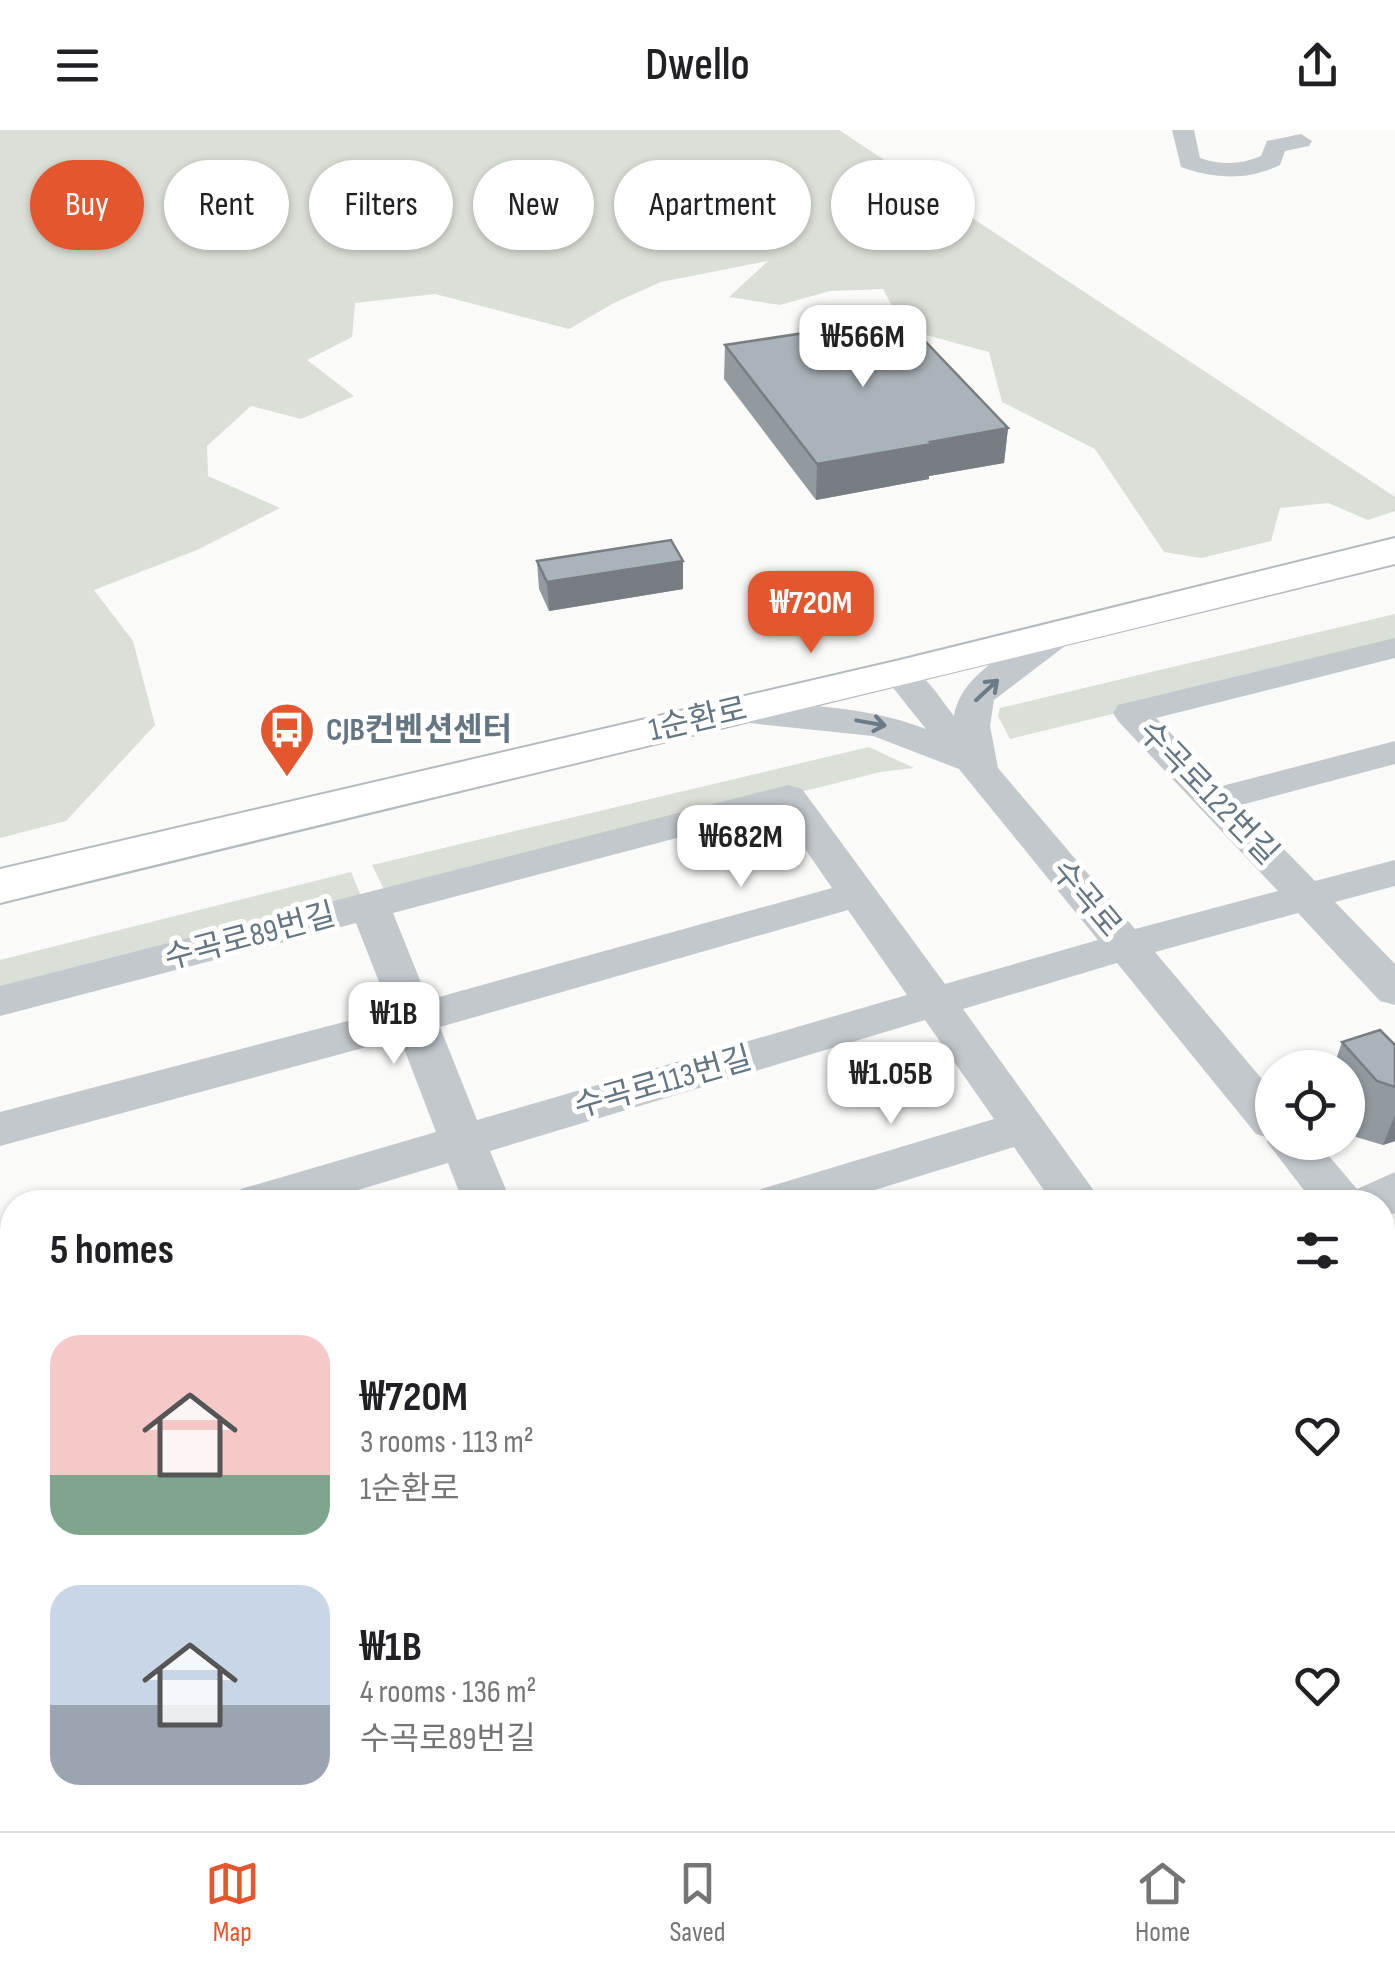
<!DOCTYPE html>
<meta charset="utf-8">
<style>
:root{--surface:#fff;--page:#f2f2f2;--text:#202124;--muted:#757577;--line:#e0e0e0;--accent:#e4572e}
body{margin:0;font-family:"Sofia Sans Condensed","Noto Sans KR",sans-serif;background:var(--page);color:var(--text);height:100vh;display:flex;flex-direction:column;font-size:38px;white-space:nowrap}
*{box-sizing:border-box;margin:0}
p{font-size:32px;color:var(--muted)}
.icon{flex:none;width:55px;height:55px;fill:none;stroke:currentColor;stroke-width:2;stroke-linecap:round;stroke-linejoin:round}
.map{position:relative;flex:1;overflow:hidden}
.sheet{position:absolute;left:0px;top:1060px;width:1395px;height:642px;display:flex;flex-direction:column;background:var(--surface);border-radius:40px 40px 0 0;box-shadow:0 2px 8px #0004}
.sheet>*{flex:none}
.guide{position:absolute;left:30px;top:30px;width:1335px;height:90px;display:flex;gap:20px}
.buttons{position:absolute;left:1255px;top:920px;display:grid;gap:20px}
.buttons a{display:grid;place-items:center;width:110px;height:110px;border-radius:50%;background:var(--surface);box-shadow:0 2px 8px #0004;font-size:50px}
.price{position:absolute;translate:-50% -85px;padding:0 22px;border-radius:20px;background:#fff;color:#222;font-size:32px;line-height:65px;filter:drop-shadow(0 2px 5px #0008)}
.price::after{content:'';position:absolute;left:50%;top:60px;width:30px;height:22px;margin-left:-15px;background:inherit;clip-path:polygon(0 0,100% 0,50% 100%)}
.price.on{background:var(--accent);color:#fff}
ul{padding:0;list-style:none}
li{display:flex;align-items:center;gap:30px;height:250px;padding:0 50px}
li span{display:grid;place-items:center;flex:none;width:280px;height:200px;border-radius:30px;color:#555}
li>.icon{margin-inline-start:auto}
span .icon{width:120px;height:120px;fill:#fffc;stroke-width:1}
li b{font-size:42px}
h2{display:flex;justify-content:space-between;align-items:center;height:120px;padding:0 50px;font-size:42px}
.tag{padding:0 35px;border-radius:45px;background:var(--surface);box-shadow:0 2px 8px #0004;font-size:35px;line-height:90px}
.tag.on{background:var(--accent);color:#fff}
header{display:flex;justify-content:space-between;align-items:center;height:130px;padding:0 50px;background:var(--surface);font-size:45px;font-weight:600}
.dock{display:flex;justify-content:space-around;align-items:center;height:140px;border-top:2px solid var(--line);background:var(--surface);font-size:28px;color:var(--muted)}
.dock a{display:grid;justify-items:center;gap:5px}
.dock .on{color:var(--accent)}
.map>svg:first-child{display:block}
.green{fill:#dadfd7}
.lines{fill:none;stroke-linecap:round;stroke-linejoin:round}
.major-casing{stroke:#b5babe;stroke-width:4}
.minor{fill:#c3c8cc;fill-rule:evenodd}
.major{fill:#fff;fill-rule:evenodd}
.wall{fill:#929a9f}
.shaded-wall{fill:#777d82}
.building{fill:#aab3b9;stroke:#777d82;stroke-width:2.5}
.oneway{stroke:#6a7a87}
.labels{text-anchor:middle;dominant-baseline:central;stroke-width:10;stroke-linejoin:round;paint-order:stroke}
.street-label{font-size:32px;fill:#657683;stroke:#fff}
.poi-label{font-size:32px;font-weight:bold;fill:#657683;stroke:#fff;text-anchor:start}
</style>
<header><svg class="icon" aria-label="menu" viewBox="0 0 24 24"><path d="M4 6h16M4 12h16M4 18h16"/></svg>Dwello<svg class="icon" aria-label="share" viewBox="0 0 24 24"><path d="M12 15V3M7 8l5-5 5 5M5 13v7h14v-7"/></svg></header>
<div class="map">
<svg width="1395" height="1701" viewBox="0 0 1395 1701">
<rect width="100%" height="100%" fill="#fafaf8"/>
<path class="green" d="M 0,0 L 839,0 L 1395,367 L 1395,381 L 1368,390 L 1328,373 L 1280,378 L 1271,411 L 1201,428 L 1164,422 L 1095,319 L 1002,272 L 989,222 L 904,199 L 883,159 L 830,161 L 780,175 L 729,167 L 768,131 L 661,152 L 614,173 L 569,199 L 435,164 L 355,173 L 352,207 L 307,230 L 354,266 L 301,289 L 251,276 L 207,316 L 208,346 L 280,378 L 197,420 L 94,460 L 133,511 L 155,595 L 66,691 L 0,708 Z
M 1395,484 L 1395,515 L 1010,609 L 998,586 L 1000,578 Z
M 869,617 L 914,638 L 880,642 L 387,766 L 372,735 Z
M 351,742 L 363,771 L 0,864 L 0,830 Z"/>
<g class="lines">
<g class="major-casing">
<path id="major" d="M 1395,408 L 1395,434 C 931,550 465,658 0,773 L 0,739 L 900,530 Z"/>
</g>
<path class="minor" d="M 1172,0 L 1194,0 L 1200,28 C 1220,35 1241,35 1261,26 L 1267,11 L 1301,4 L 1312,11 L 1309,16 L 1285,21 L 1280,35 C 1247,51 1215,49 1181,37 Z
M 1057,496 L 1069,499 L 1074,506 L 1069,513 L 994,570 L 990,596 L 998,638 L 1135,799 L 1278,761 L 1118,591 L 1113,583 L 1118,575 L 1395,508 L 1395,528 L 1156,588 L 1222,656 L 1395,611 L 1395,634 L 1241,675 L 1315,751 L 1395,730 L 1395,756 L 1335,772 L 1395,834 L 1395,875 L 1380,871 L 1298,783 L 1155,822 L 1272,961 L 1272,1012 L 1317,1012 L 1357,1059 L 1395,1042 L 1395,1083 L 1382,1088 L 1382,1072 L 1313,1072 L 1267,1012 L 1269,1008 L 1256,1004 L 1117,833 L 963,879 L 1102,1072 L 1052,1072 L 1014,1017 L 836,1072 L 754,1072 L 761,1059 L 994,989 L 925,890 L 490,1021 L 511,1072 L 463,1072 L 448,1033 L 318,1072 L 234,1072 L 241,1059 L 436,1002 L 400,908 L 0,1016 L 0,982 L 390,880 L 356,793 L 0,886 L 0,856 L 788,655 L 802,659 L 945,854 L 1098,810 L 959,639 L 873,606 L 739,592 L 726,589 L 721,581 L 726,573 L 739,570 C 802,575 867,576 926,599 L 882,544 L 888,537 C 919,529 936,564 954,586 C 961,543 1013,520 1045,499 ZM 779,681 L 832,758 L 428,870 L 393,783 ZM 848,780 L 907,865 L 477,990 L 440,897 Z
M 1382,1104 L 1395,1108 L 1395,1158 L 1382,1154 Z
M 12,1125 L 12,1165 L 0,1169 L 0,1129 Z
M 12,1285 L 12,1331 L 0,1334 L 0,1288 Z
M 12,1533 L 12,1590 L 0,1595 L 0,1537 Z"/>
<use href="#major" class="major"/>
</g>
<path class="wall" d="M 725,215 L 1008,298 L 1004,333 L 929,346 L 929,349 L 816,370 L 724,249 Z
M 537,431 L 683,431 L 683,459 L 549,481 L 539,459 Z
M 1342,912 L 1395,915 L 1395,1011 L 1383,1015 L 1356,1007 L 1348,997 L 1348,938 L 1333,938 Z
M 1382,1134 L 1395,1150 L 1395,1333 L 1382,1316 Z
M 1382,1556 L 1395,1701 L 1336,1701 L 1329,1690 L 1382,1690 Z
M 660,1690 L 786,1690 L 790,1701 L 664,1701 Z
M 1005,1690 L 1132,1690 L 1139,1701 L 1011,1701 Z"/>
<path class="shaded-wall" d="M 1008,298 L 1004,333 L 929,346 L 929,349 L 816,370 L 817,334 L 930,312 Z
M 683,431 L 683,459 L 549,481 L 547,452 Z
M 1395,985 L 1395,1011 L 1383,1015 Z
M 58,1690 L 77,1690 L 79,1701 L 60,1701 Z"/>
<path class="building" d="M 903,188 L 1008,298 L 930,312 L 932,314 L 817,334 L 725,215 Z
M 671,410 L 683,431 L 547,452 L 537,431 Z
M 1380,900 L 1395,915 L 1395,957 L 1377,951 L 1342,912 Z
M 1382,1134 L 1395,1150 L 1395,1254 L 1382,1238 Z
M 1382,1556 L 1395,1575 L 1395,1701 L 1382,1684 Z
M 12,1617 L 12,1690 L 58,1690 L 60,1701 L 0,1701 L 0,1622 Z
M 332,1690 L 429,1690 L 432,1701 L 334,1701 Z
M 677,1690 L 786,1690 L 790,1701 L 681,1701 Z
M 1043,1690 L 1132,1690 L 1139,1701 L 1049,1701 Z"/>
<defs><path id="oneway-shaft" d="M-6 0H5M1.5-3L5.5 0L1.5 3" fill="none" stroke-width="1.6" stroke-linecap="round" stroke-linejoin="round" transform="scale(2.5)"/></defs>
<g class="oneway">
<use href="#oneway-shaft" transform="translate(987 560) rotate(-43)"/>
<use href="#oneway-shaft" transform="translate(871 593) rotate(10)"/>
</g>
<defs>
<g id="bus-pin" transform="scale(2.875)"><path d="M0 17L-7.5 6A9.5 9.5 0 1 1 7.5 6Z" fill="#e4572e" stroke="#fff"/><path d="M-5-6H5V4H4V6H2V4H-2V6H-4V4H-5ZM-3.5-4V0h7V-4ZM-3.5 1.2v1.5H-2V1.2ZM2 1.2v1.5H3.5V1.2Z" fill="#fff"/></g>
</defs>
<g fill-rule="evenodd">
<use href="#bus-pin" x="287" y="600"/>
</g>
<g class="labels">
<g class="street-label">
<text transform="translate(698 590) rotate(-13)">1순환로</text>
<text transform="translate(1208 663) rotate(46)">수곡로122번길</text>
<text transform="translate(1086 769) rotate(50)">수곡로</text>
<text transform="translate(250 807) rotate(-15)">수곡로89번길</text>
<text transform="translate(663 953) rotate(-16)">수곡로113번길</text>
</g>
<g class="poi-label">
<text x="326" y="600">CJB컨벤션센터</text>
</g>
</g>
</svg>
<div class="buttons">
<a><svg class="icon" aria-label="locate" viewBox="0 0 24 24"><circle cx="12" cy="12" r="6"/><path d="M12 2v4M12 18v4M2 12h4M18 12h4"/></svg></a>
</div>
<b class="price" style="left:863px;top:260px">₩566M</b>
<b class="price on" style="left:811px;top:526px">₩720M</b>
<b class="price" style="left:741px;top:760px">₩682M</b>
<b class="price" style="left:394px;top:937px">₩1B</b>
<b class="price" style="left:891px;top:997px">₩1.05B</b>
<div class="guide">
<a class="tag on">Buy</a>
<a class="tag">Rent</a>
<a class="tag">Filters</a>
<a class="tag">New</a>
<a class="tag">Apartment</a>
<a class="tag">House</a>
</div>
<section class="sheet">
<h2>5 homes<svg class="icon" aria-label="filters" viewBox="0 0 24 24"><path d="M4 7h16M4 17h16"/><circle cx="9" cy="7" r="2"/><circle cx="15" cy="17" r="2"/></svg></h2>
<ul>
<li><span style="background:linear-gradient(#f6c9c9 70%,#7fa58c 0)"><svg class="icon" aria-label="home" viewBox="0 0 24 24"><path d="M3 11l9-7 9 7M6 9v11h12V9"/></svg></span><div><b>₩720M</b><p>3 rooms · 113 m²</p><p>1순환로</p></div><svg class="icon" aria-label="heart" viewBox="0 0 24 24"><path d="M12 20l-8-8c-3-5 5-10 8-4 3-6 11-1 8 4z"/></svg></li>
<li><span style="background:linear-gradient(#c9d6e8 60%,#9aa5b1 0)"><svg class="icon" aria-label="home" viewBox="0 0 24 24"><path d="M3 11l9-7 9 7M6 9v11h12V9"/></svg></span><div><b>₩1B</b><p>4 rooms · 136 m²</p><p>수곡로89번길</p></div><svg class="icon" aria-label="heart" viewBox="0 0 24 24"><path d="M12 20l-8-8c-3-5 5-10 8-4 3-6 11-1 8 4z"/></svg></li>
</ul>
</section>
</div>
<nav class="dock">
<a class="on"><svg class="icon" aria-label="map" viewBox="0 0 24 24"><path d="M3 6l6-2 6 2 6-2v14l-6 2-6-2-6 2zM9 4v14M15 6v14"/></svg>Map</a>
<a><svg class="icon" aria-label="saved" viewBox="0 0 24 24"><path d="M7 4h10v16l-5-4-5 4z"/></svg>Saved</a>
<a><svg class="icon" aria-label="home" viewBox="0 0 24 24"><path d="M3 11l9-7 9 7M6 9v11h12V9"/></svg>Home</a>
</nav>
